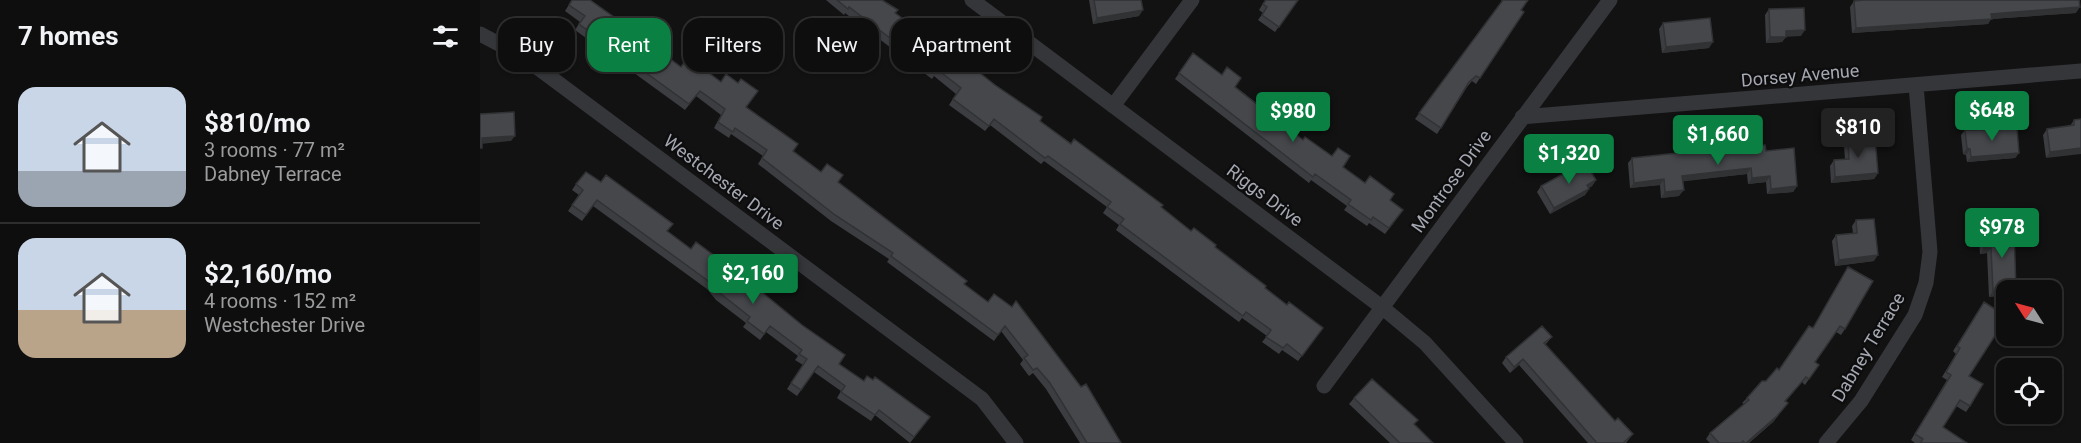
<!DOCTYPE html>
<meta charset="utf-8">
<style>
:root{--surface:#0e0e0e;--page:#1c1c1c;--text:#f1f3f6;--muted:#9b9c9e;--line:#2e2e2e;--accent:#0b8043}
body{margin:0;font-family:Roboto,sans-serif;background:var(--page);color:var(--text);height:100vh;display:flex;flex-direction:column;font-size:22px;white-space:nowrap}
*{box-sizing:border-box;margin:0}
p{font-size:20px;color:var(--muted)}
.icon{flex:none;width:33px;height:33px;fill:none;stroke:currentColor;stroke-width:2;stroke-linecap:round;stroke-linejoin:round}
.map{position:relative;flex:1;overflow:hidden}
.details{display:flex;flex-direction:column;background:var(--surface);width:480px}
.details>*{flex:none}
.banner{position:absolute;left:18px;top:18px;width:570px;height:54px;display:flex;gap:12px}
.needle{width:39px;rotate:306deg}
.tools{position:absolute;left:1516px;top:280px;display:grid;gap:12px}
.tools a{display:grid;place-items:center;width:66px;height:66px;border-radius:12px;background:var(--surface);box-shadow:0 2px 4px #0004,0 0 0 2px var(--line);font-size:30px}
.price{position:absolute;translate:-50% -51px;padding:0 14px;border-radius:6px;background:var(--accent);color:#fff;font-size:20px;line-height:39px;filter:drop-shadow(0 2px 3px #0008)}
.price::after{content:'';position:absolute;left:50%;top:36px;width:18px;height:14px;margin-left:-9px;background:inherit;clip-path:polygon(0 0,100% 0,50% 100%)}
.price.on{background:#222;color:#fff}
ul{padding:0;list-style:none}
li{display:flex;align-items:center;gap:18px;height:150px;padding:0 18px}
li+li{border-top:2px solid var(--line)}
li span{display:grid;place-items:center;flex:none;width:168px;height:120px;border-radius:18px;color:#555}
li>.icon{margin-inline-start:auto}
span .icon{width:72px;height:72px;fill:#fffc;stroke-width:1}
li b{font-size:26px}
h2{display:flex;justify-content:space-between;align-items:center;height:72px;padding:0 18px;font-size:26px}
.chip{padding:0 21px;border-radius:18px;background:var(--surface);box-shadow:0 2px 4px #0004,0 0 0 2px var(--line);font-size:21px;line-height:54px}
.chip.on{background:var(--accent);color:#fff}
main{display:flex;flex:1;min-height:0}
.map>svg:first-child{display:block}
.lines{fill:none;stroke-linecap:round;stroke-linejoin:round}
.street{stroke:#35363a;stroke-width:15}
.wall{fill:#3c3d40}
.shaded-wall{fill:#313234}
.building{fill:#46474b;stroke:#313234;stroke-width:1.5}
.labels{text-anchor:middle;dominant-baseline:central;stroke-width:4.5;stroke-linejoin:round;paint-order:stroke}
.street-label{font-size:18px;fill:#a5a8b2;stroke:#0d0d0e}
</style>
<main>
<section class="details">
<h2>7 homes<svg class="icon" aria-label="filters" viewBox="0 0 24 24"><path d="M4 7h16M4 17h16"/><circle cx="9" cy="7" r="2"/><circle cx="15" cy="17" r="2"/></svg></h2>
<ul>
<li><span style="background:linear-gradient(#c9d6e8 70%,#9aa5b1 0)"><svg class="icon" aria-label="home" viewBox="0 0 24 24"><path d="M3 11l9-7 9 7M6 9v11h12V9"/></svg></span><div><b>$810/mo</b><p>3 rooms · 77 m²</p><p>Dabney Terrace</p></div></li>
<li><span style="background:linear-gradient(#c9d6e8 60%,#b9a48a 0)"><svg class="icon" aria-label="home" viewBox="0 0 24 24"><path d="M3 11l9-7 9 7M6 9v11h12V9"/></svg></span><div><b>$2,160/mo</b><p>4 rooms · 152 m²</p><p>Westchester Drive</p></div></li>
</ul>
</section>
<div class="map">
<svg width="1601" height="443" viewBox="0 0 1601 443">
<rect width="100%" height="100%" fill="#121213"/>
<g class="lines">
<path class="street" d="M 492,0 L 903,308 L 945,343 L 1036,443
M 0,34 L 42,56 L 502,399 L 536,443
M 633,106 L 712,0
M 1042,117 L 1601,71
M 844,386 L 1130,0
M 1346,443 L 1381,401 L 1435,315 L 1446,283 L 1450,252 L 1436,85"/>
</g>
<path class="wall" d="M 92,0 L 169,43 L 201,67 L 266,107 L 313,151 L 341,172 L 358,182 L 484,284 L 641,443 L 600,443 L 566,389 L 553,373 L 549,376 L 540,364 L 543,360 L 521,331 L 514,341 L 407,262 L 409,259 L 351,221 L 278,164 L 283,156 L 251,134 L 249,138 L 234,128 L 241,115 L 216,96 L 205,110 L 95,30 L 100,22 L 85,11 Z
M 346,0 L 402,0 L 415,13 L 560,121 L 681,207 L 711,231 L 735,247 L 807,305 L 843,328 L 818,361 L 802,350 L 799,354 L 782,342 L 787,336 L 762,318 L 759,322 L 636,230 L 639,225 L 623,213 L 627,207 L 564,161 L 561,164 L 510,125 L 505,131 L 469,105 L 476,94 L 454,76 L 452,79 L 365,13 L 364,15 Z
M 609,0 L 661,0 L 659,16 L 613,24 Z
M 785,0 L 818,0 L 795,32 L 778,20 L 783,13 L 779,10 Z
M 1021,0 L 1048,0 L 1041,10 L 1000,78 L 996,84 L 992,81 L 987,87 L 957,134 L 935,119 L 1022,1 Z
M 1374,1 L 1596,13 L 1511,19 L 1508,24 L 1372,33 L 1370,7 Z
M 1289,9 L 1321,36 L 1306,36 L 1302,42 L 1286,43 L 1285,15 Z
M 1183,23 L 1229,48 L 1182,53 L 1179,29 Z
M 713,53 L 823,140 L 863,167 L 923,210 L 905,234 L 889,223 L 887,226 L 864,210 L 867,206 L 831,180 L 829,183 L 695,79 Z
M 1601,119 L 1566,158 L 1563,135 L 1567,129 L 1590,126 L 1594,120 Z
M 1485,130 L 1539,153 L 1535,158 L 1487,162 L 1486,155 L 1483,154 L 1481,135 Z
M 1368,140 L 1398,173 L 1394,179 L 1351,183 L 1350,166 L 1354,160 L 1365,159 L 1364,146 Z
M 1286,151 L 1317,186 L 1313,192 L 1287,194 L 1286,182 L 1268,184 L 1267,174 L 1202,181 L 1199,196 L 1181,198 L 1180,185 L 1150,188 L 1148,163 L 1152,158 Z
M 1116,180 L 1112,186 L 1109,188 L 1109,189 L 1105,195 L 1070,214 L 1057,192 L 1061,186 Z
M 96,184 L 187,231 L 230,264 L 359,364 L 384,381 L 450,417 L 430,443 L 395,415 L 391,421 L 357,398 L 361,391 L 334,372 L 317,396 L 307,389 L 323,365 L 315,360 L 318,356 L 286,332 L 280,340 L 263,327 L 266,323 L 236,300 L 227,289 L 113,206 L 102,221 L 88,211 L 99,195 L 92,190 Z
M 1376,220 L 1394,261 L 1355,266 L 1352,241 L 1356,235 L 1373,233 L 1372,226 Z
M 1503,232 L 1536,290 L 1536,291 L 1527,291 L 1509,297 L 1507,253 L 1500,254 L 1499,237 Z
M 1368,267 L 1365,329 L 1361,335 L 1356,332 L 1335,362 L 1329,379 L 1325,385 L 1322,382 L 1306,401 L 1308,403 L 1293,422 L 1269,443 L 1230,443 L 1226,439 L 1230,433 L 1264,404 L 1262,403 L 1267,398 L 1299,370 L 1333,328 Z
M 1504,302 L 1489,376 L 1490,406 L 1486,412 L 1476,406 L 1463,427 L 1487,443 L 1435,443 L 1431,440 L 1467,380 L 1462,377 L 1476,354 L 1473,351 Z
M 1072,337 L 1065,345 L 1135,421 L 1153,434 L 1146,443 L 1108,443 L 1039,365 L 1030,373 L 1022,363 L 1026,357 Z
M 874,398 L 935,425 L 953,443 L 910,443 L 869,404 Z"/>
<path class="shaded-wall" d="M 1600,7 L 1596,13 L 1511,19 L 1508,24 L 1372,33 L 1376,28 L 1511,14 Z
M 663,10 L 659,16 L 613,24 L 617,18 Z
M 1325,30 L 1321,36 L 1302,37 L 1306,31 Z
M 1290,37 L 1306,37 L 1302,42 L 1286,43 Z
M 1233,42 L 1229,48 L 1182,53 L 1186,47 Z
M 35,136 L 31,141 L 0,144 L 2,138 Z
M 1487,148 L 1490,149 L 1486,155 L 1483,154 Z
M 1601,148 L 1601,154 L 1566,158 L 1570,152 Z
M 1539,153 L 1535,158 L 1487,162 L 1491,157 Z
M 1271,168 L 1267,174 L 1198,182 L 1202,176 Z
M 1398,173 L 1394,179 L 1351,183 L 1355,177 Z
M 1290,176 L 1286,182 L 1268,184 L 1272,178 Z
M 1184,179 L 1180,185 L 1150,188 L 1154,183 Z
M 1116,180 L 1112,186 L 1103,191 L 1107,185 Z
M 1317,186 L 1313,192 L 1287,194 L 1291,189 Z
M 1109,189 L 1105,195 L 1070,214 L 1074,208 Z
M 1204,190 L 1199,196 L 1181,198 L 1185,192 Z
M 1504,248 L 1511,248 L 1507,253 L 1500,254 Z
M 1398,255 L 1394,261 L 1355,266 L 1359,260 Z
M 1536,290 L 1536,291 L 1527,291 L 1527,296 L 1509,297 L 1513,291 Z
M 1043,359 L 1039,365 L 1030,373 L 1034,367 Z
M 1308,403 L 1293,422 L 1269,443 L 1266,443 Z"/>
<path class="building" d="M 92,0 L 110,0 L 155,32 L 162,23 L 175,33 L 169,43 L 201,67 L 208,57 L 241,82 L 246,74 L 258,83 L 261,79 L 278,91 L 266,107 L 318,144 L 313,151 L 341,172 L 347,164 L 363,175 L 358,182 L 487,281 L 484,284 L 508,302 L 514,294 L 532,307 L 536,301 L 601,387 L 606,384 L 641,443 L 607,443 L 570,383 L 557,368 L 553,370 L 544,358 L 548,355 L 525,326 L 518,335 L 411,256 L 413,253 L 355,215 L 282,158 L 287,150 L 255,128 L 253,132 L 238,122 L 245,109 L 220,91 L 209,104 L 99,24 L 105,16 L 89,5 Z
M 357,0 L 402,0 L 418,10 L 415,13 L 443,33 L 446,30 L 515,85 L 562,117 L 560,121 L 591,144 L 594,139 L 683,205 L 681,207 L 711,231 L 714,228 L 736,245 L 735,247 L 786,286 L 785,288 L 807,305 L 809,302 L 843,328 L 822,356 L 807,344 L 803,348 L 786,337 L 791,330 L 766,312 L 763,316 L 640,224 L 644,219 L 627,207 L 631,202 L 568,156 L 565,158 L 514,119 L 509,126 L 473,99 L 481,88 L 458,70 L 456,73 L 369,7 L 368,9 Z
M 614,0 L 661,0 L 663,10 L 617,18 Z
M 786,0 L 818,0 L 799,27 L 782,15 L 787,7 L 783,4 Z
M 1023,0 L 1048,0 L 1041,10 L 1044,12 L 1000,78 L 996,76 L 989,82 L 961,128 L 939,113 Z
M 1384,0 L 1599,0 L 1600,7 L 1511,14 L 1512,19 L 1376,28 L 1374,1 Z
M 1324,8 L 1325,30 L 1306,31 L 1306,37 L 1290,37 L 1289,9 Z
M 1230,18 L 1233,42 L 1186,47 L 1183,23 Z
M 713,53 L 742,75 L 747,67 L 761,78 L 755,87 L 823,140 L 825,137 L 852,156 L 858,148 L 870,156 L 863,167 L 885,183 L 890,176 L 914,194 L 910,200 L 923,210 L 909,228 L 893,217 L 891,220 L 868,204 L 871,200 L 835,174 L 833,177 L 699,73 Z
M 34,112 L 35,136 L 2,138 L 2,148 L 0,148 L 0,114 Z
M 1601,119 L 1601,148 L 1570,152 L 1567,129 L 1594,125 L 1594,120 Z
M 1537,129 L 1539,153 L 1491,157 L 1490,149 L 1487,148 L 1485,130 Z
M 1395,138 L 1398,173 L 1355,177 L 1354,160 L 1369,159 L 1368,140 Z
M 1285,145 L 1286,151 L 1314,148 L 1317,186 L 1291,189 L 1290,176 L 1272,178 L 1271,168 L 1202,176 L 1204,190 L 1185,192 L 1184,179 L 1154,183 L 1152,158 L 1254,147 Z
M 1105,162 L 1116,180 L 1107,185 L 1109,189 L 1074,208 L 1061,186 Z
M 106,172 L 121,182 L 126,175 L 193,224 L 187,231 L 211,249 L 216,242 L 236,257 L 230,264 L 255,283 L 261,275 L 322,325 L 365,355 L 359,364 L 384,381 L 387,376 L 393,380 L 395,377 L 450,417 L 434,437 L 399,410 L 395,415 L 361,392 L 365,386 L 338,366 L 321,390 L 311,383 L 327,359 L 319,354 L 322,350 L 290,326 L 284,334 L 267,321 L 270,317 L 241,294 L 231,283 L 117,200 L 106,215 L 92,205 L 103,190 L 96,184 Z
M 1394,219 L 1398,255 L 1359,260 L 1356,235 L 1377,233 L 1376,220 Z
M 1534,230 L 1536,290 L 1513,291 L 1511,248 L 1504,248 L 1503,232 Z
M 1368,267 L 1393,281 L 1365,329 L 1360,326 L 1335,362 L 1339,365 L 1329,379 L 1326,377 L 1305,401 L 1308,403 L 1297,416 L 1266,443 L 1265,443 L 1263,441 L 1261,443 L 1239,443 L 1230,433 L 1269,400 L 1267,398 L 1282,381 L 1286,381 L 1297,368 L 1299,370 L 1329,326 L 1333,328 Z
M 1504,302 L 1527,317 L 1489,376 L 1503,384 L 1490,406 L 1480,400 L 1463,427 L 1487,443 L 1440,443 L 1443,439 L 1435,434 L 1471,375 L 1466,372 L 1480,348 L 1477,346 Z
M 1062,326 L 1072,337 L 1064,343 L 1135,421 L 1138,418 L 1153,434 L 1143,443 L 1117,443 L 1043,359 L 1034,367 L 1026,357 Z
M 892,379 L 938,420 L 934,424 L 953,443 L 920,443 L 874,398 Z"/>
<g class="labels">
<g class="street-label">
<text transform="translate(1320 75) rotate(-5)">Dorsey Avenue</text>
<text transform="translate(971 181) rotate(-54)">Montrose Drive</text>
<text transform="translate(244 182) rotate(37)">Westchester Drive</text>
<text transform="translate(785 195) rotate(37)">Riggs Drive</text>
<text transform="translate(1388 347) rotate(-59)">Dabney Terrace</text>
</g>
</g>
</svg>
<div class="tools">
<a><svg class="needle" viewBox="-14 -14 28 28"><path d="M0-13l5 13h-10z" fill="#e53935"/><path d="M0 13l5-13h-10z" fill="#9b9c9e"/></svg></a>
<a><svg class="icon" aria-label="locate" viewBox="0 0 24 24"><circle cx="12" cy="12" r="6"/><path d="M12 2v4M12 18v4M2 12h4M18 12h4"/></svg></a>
</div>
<b class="price" style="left:1512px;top:142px">$648</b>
<b class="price" style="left:813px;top:143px">$980</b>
<b class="price on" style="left:1378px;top:159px">$810</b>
<b class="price" style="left:1238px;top:166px">$1,660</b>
<b class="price" style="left:1089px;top:185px">$1,320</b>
<b class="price" style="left:1522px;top:259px">$978</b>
<b class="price" style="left:273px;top:305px">$2,160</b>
<div class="banner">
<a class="chip">Buy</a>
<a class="chip on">Rent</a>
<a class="chip">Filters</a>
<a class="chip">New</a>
<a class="chip">Apartment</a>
</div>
</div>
</main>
